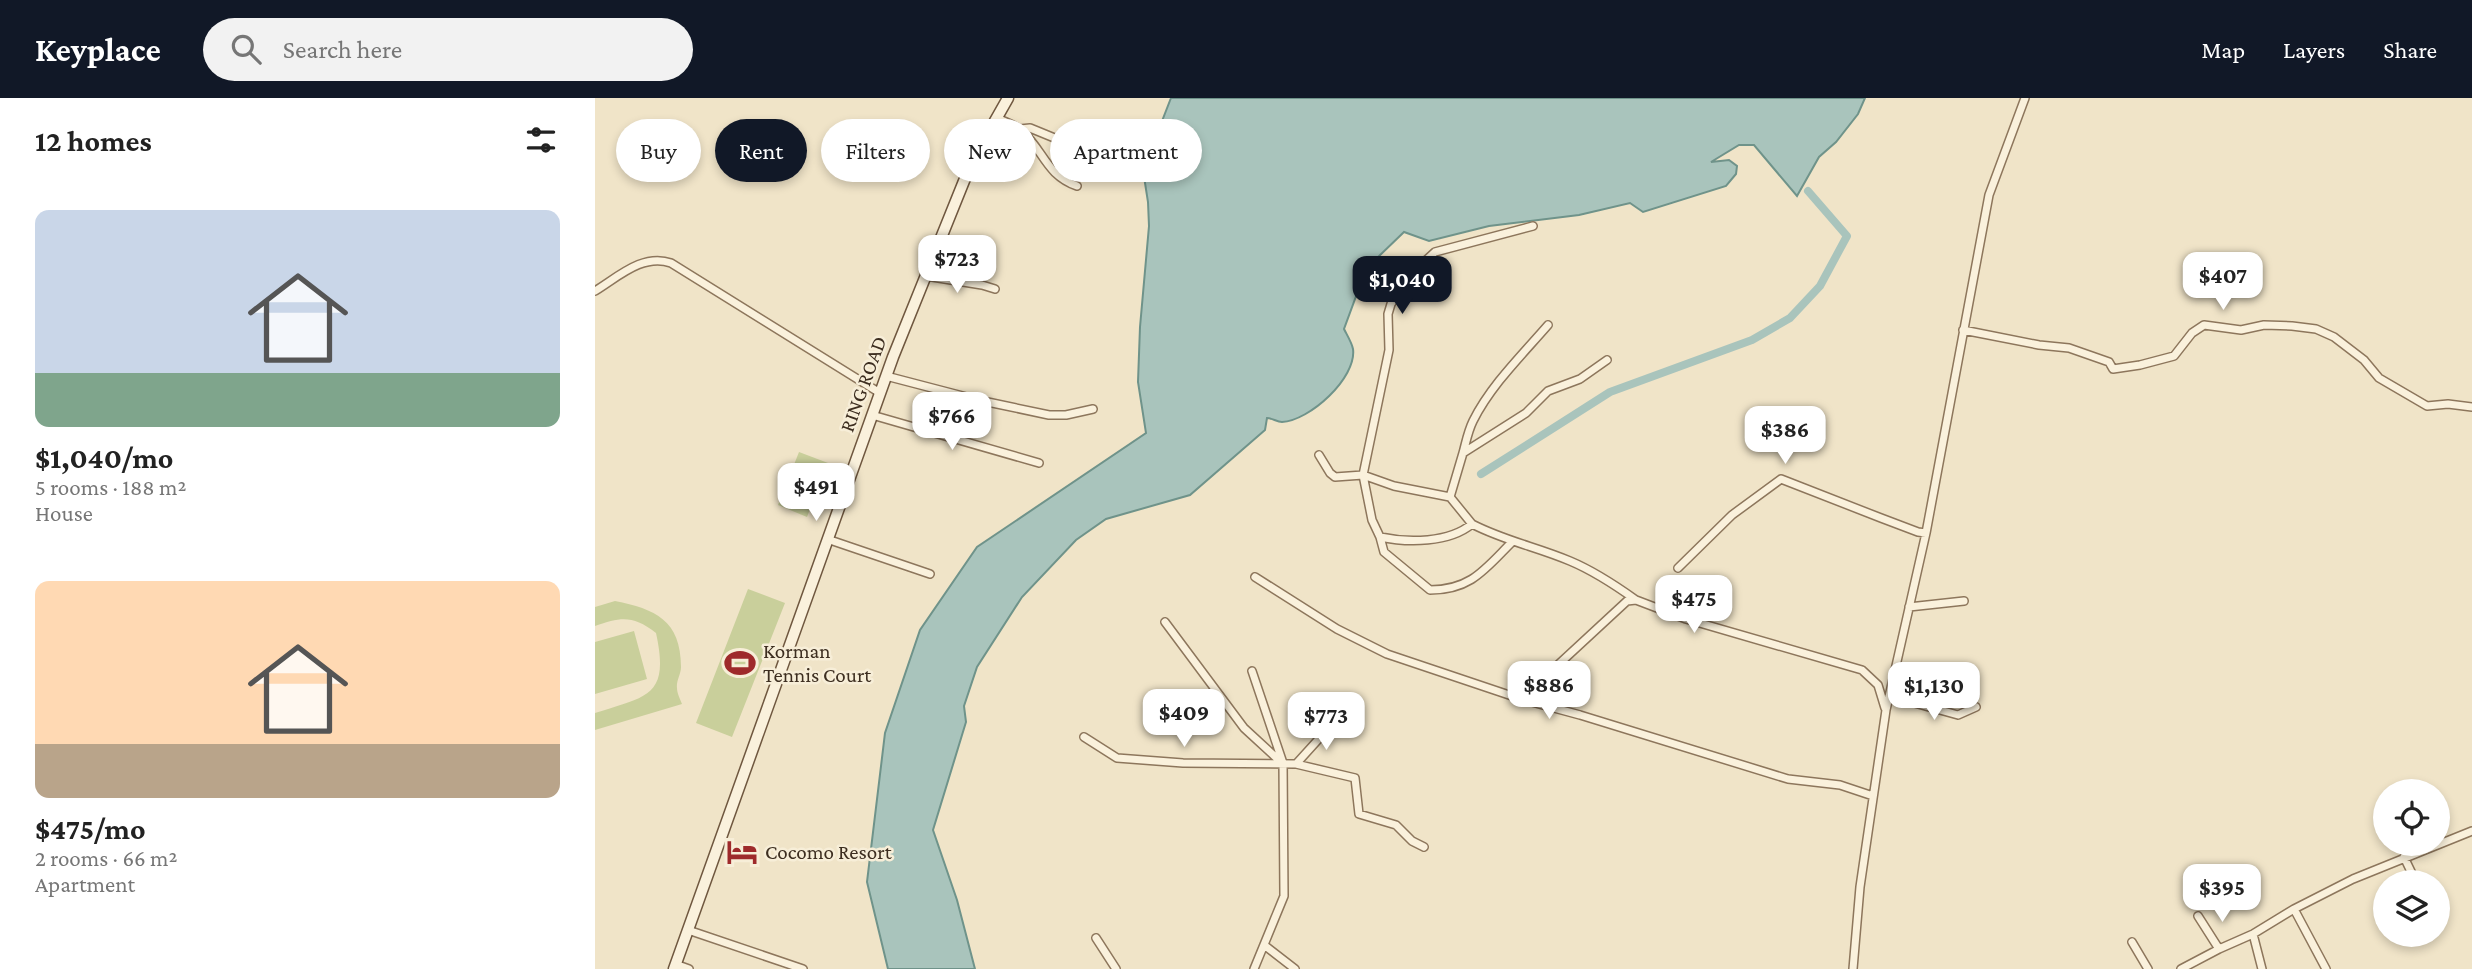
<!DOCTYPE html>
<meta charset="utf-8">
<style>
:root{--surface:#fff;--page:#f2f2f2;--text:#222;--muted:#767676;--accent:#111827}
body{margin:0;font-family:"Crimson Pro",serif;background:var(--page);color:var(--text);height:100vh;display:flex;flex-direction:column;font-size:26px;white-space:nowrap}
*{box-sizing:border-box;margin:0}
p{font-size:23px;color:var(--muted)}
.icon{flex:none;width:38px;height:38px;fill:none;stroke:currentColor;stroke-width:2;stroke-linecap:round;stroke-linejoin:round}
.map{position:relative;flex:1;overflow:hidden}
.details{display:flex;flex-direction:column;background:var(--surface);width:595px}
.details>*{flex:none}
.banner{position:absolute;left:21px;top:21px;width:665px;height:63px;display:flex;gap:14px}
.fabs{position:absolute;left:1778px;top:681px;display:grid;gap:14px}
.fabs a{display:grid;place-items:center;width:77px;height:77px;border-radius:50%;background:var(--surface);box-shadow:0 4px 10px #0003;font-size:35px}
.price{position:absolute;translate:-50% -60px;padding:0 16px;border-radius:14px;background:#fff;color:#222;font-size:23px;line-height:46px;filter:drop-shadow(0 2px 4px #0008)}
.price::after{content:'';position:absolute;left:50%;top:42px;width:21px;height:16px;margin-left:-10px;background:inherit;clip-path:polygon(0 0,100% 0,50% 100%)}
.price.current{background:var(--accent);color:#fff}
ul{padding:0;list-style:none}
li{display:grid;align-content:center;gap:14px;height:371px;padding:0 35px}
li span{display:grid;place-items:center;height:217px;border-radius:14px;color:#555}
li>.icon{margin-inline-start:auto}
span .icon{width:126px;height:126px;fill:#fffc;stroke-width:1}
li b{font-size:30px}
h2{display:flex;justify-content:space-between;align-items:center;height:84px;padding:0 35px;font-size:30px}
.pill{padding:0 24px;border-radius:32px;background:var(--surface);box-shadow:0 4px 10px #0003;font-size:24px;line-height:63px}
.pill.current{background:var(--accent);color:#fff}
header{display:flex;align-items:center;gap:42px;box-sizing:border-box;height:98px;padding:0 35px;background:var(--accent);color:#fff}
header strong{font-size:33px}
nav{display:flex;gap:38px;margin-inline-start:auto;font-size:24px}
.search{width:490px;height:63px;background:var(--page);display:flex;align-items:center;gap:18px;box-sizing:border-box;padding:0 24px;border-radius:38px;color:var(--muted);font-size:26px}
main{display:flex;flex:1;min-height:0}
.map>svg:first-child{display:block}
.green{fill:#c9cf9b}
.water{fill:#a9c4bc;stroke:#6f938a;stroke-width:2}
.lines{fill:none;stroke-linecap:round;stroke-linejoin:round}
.canal{stroke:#a9c4bc;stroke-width:8}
.minor-casing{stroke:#8d765c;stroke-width:10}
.secondary-casing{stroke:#6f573f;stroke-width:13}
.minor{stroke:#faf1dc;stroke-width:7}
.secondary{stroke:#faf1dc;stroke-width:10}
.labels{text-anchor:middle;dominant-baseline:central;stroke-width:5;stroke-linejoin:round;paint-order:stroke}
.street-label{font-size:21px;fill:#3d2e20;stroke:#f7eed8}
.poi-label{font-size:21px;fill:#3d2e20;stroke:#f7eed8;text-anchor:start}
</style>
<header>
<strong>Keyplace</strong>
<div class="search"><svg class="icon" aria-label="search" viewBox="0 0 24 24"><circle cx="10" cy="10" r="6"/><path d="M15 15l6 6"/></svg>Search here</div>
<nav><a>Map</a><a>Layers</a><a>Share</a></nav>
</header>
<main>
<section class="details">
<h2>12 homes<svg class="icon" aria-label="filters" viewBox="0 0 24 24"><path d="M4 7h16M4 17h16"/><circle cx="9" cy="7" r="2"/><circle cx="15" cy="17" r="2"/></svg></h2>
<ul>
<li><span style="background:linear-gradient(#c9d6e8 75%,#7fa58c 0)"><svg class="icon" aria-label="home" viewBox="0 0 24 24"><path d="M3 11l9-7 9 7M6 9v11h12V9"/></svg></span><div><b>$1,040/mo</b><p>5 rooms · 188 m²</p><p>House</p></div></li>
<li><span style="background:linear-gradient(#ffd9b3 75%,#b9a48a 0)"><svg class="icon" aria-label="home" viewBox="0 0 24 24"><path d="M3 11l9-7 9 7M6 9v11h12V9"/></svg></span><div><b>$475/mo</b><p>2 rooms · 66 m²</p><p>Apartment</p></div></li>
</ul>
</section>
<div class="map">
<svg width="1877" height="871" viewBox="0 0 1877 871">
<rect width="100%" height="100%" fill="#f0e4c8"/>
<path class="green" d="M 204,354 L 233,365 L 212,419 L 183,407 Z
M 153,491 L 190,505 L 137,639 L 101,625 Z
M 20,503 C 60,511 86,522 86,569 C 86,576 81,583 82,590 C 82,595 85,601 87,606 L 0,632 L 0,615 C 52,598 75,599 61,535 C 38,517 26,519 0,528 L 0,509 Z
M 39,533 L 52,581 L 0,596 L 0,544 Z"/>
<path class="water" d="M 576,0 L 1270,0 L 1263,16 L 1241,44 L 1224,59 L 1202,98 L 1159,47 L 1144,47 L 1116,64 L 1134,62 L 1142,68 L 1141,76 L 1131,88 L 1048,114 L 1035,105 L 984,117 L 894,128 L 834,143 L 809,134 L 781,161 L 763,193 L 749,231 C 752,237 757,245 758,251 C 762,280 714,323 687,324 C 682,324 677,320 672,320 L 670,332 L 595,397 L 511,421 L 481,442 L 427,499 L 382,569 L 369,608 L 371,624 L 338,732 L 362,802 L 380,871 L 293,871 L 272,784 L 290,635 L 325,532 L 382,449 L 551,335 L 543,284 L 545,229 L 554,128 L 553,104 L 548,72 Z"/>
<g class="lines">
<path class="canal" d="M 886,376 L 1015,294 L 1157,242 L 1195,220 L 1225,188 L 1252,138 L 1213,93"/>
<g class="minor-casing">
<path id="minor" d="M 402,20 C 410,24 420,27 427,33 C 449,53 451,77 482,88
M 425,31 L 435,30 L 501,57
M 938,128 L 840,154 L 815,177 L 796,206 L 793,216 L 794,252 L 768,377 L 777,422 L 785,439 C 813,445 854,445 877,426 C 910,443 942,449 975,463 C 999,473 1020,487 1041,502
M 331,178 L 387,187 L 400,191
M 0,193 C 23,179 48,155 76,165 L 285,295
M 1368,232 L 1444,247 L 1474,250 L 1514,264 L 1518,271 L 1545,267 L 1579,258 L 1597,235 L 1609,227 L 1646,232 L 1669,227 L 1697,228 L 1721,231 L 1739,239 L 1769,262 L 1784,280 L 1832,308 L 1853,306 L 1877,309
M 291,278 L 383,302 L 454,317 L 471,317 L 498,311
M 277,317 L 444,365
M 868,355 C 871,344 873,333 878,323 C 896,287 927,257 953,227
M 724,357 L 735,375 L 740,379 L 768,377 L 799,388 L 855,399 L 877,426
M 855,399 L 868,355 L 931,315 L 953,293 L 985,281 L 1012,262
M 785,439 L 789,454 L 835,492 C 876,492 890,471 917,444
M 232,441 L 335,476
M 1083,470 L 1137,417 L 1186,381 L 1286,420 L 1323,434 L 1331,435
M 660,479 L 742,531 L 792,556 L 926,601 L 985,617 L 1193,681 L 1245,687 L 1278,698
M 1314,509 L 1369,503
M 570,524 L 649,630 L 687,665
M 657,573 L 688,665 L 689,798 L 659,871
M 1294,598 L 1363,617 L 1381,609
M 926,601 L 1032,503 L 1041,502 L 1091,521 L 1267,572 L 1283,587 L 1290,610
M 489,639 L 522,660 L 588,665 L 701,666 L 760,680 L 764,716 L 801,727 L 817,743 L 829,749
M 701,666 L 740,623
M 1809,759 L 1821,784
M 1699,811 L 1731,871
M 1603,818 L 1624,851
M 93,832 L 208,871
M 1658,836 L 1667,871
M 501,840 L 521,871
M 1537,844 L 1553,871
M 669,847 L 700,871
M 80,866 L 94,871
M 1258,871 L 1265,789 L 1291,612 L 1331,435 L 1394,97 L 1430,0
M 1586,871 L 1624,851 L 1658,836 L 1699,811 L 1758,781 L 1877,733"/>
</g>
<g class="secondary-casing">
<path id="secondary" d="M 79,871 L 298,259 L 369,83 L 383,53 L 413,0"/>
</g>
<use href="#minor" class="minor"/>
<use href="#secondary" class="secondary"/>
</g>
<defs>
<g id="stadium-bare" transform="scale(2.415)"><path d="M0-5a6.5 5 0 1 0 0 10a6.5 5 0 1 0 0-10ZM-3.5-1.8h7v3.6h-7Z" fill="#9e2a2b" stroke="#f7eed8" stroke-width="2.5" paint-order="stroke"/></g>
<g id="hotel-bare" transform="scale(2.415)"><path d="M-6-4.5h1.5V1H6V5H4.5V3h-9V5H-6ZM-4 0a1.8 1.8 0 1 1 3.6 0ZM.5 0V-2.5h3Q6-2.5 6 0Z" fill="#9e2a2b" stroke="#f7eed8" stroke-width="2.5" paint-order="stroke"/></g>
</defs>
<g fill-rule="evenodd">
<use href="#stadium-bare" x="145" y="565"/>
<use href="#hotel-bare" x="147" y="754"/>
</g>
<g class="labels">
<g class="street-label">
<text transform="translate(268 286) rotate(-70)">RING ROAD</text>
</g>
<g class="poi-label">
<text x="168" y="553">Korman<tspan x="168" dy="24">Tennis Court</tspan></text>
<text x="170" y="754">Cocomo Resort</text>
</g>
</g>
</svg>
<div class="fabs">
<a><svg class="icon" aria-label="locate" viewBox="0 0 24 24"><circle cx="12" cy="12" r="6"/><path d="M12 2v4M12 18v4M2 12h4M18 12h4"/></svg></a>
<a><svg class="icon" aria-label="layers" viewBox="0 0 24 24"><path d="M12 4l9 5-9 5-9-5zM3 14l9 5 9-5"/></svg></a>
</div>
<b class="price" style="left:362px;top:197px">$723</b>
<b class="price" style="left:1628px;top:214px">$407</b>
<b class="price current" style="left:807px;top:218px">$1,040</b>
<b class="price" style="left:357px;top:354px">$766</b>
<b class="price" style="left:1190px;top:368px">$386</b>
<b class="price" style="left:221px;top:425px">$491</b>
<b class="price" style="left:1099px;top:537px">$475</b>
<b class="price" style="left:954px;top:623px">$886</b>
<b class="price" style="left:1339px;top:624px">$1,130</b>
<b class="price" style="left:589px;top:651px">$409</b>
<b class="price" style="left:731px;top:654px">$773</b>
<b class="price" style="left:1627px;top:826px">$395</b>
<div class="banner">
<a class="pill">Buy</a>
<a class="pill current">Rent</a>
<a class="pill">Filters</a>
<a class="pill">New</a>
<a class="pill">Apartment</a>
</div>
</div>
</main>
